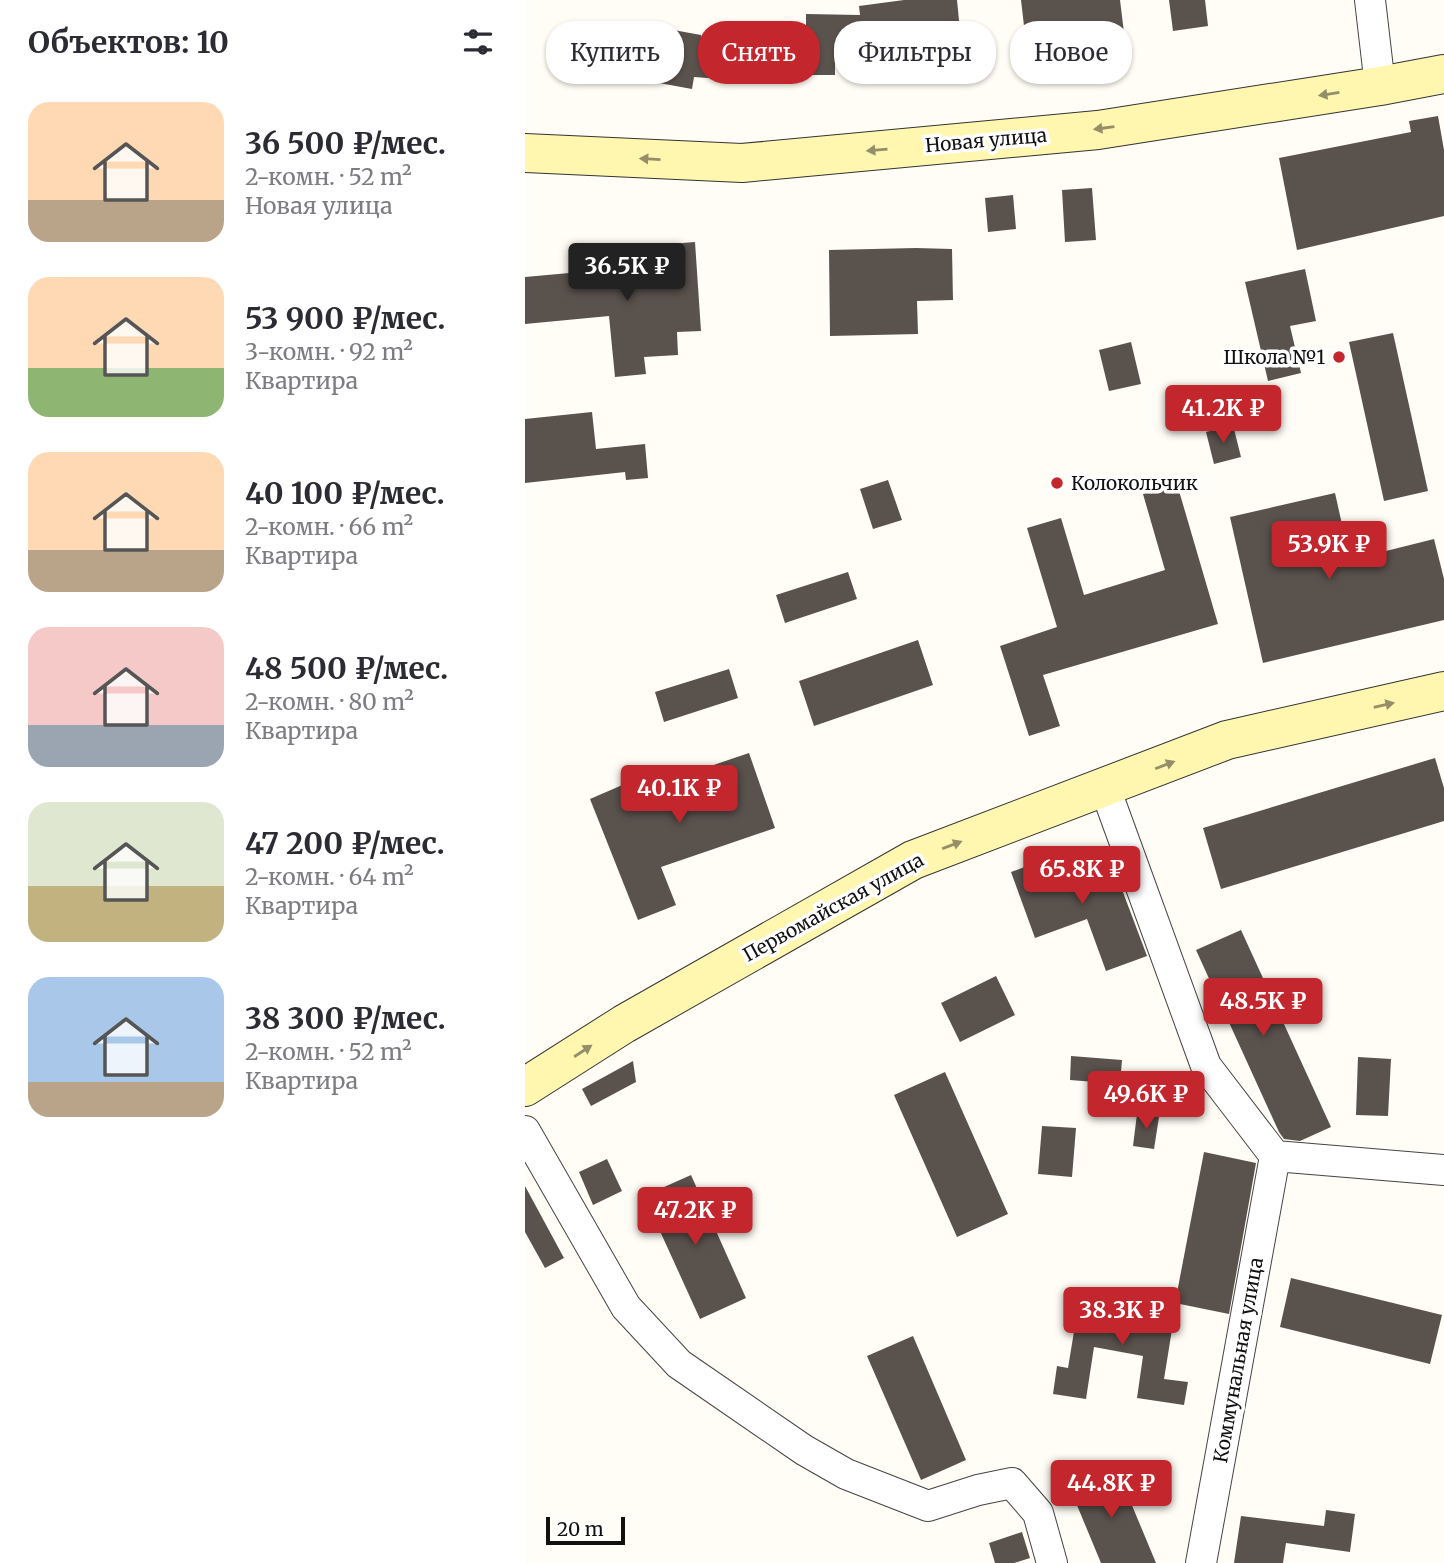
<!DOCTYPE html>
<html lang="ru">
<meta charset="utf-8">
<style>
:root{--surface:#fff;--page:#f7f7f7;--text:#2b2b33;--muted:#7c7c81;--accent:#c4262e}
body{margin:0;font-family:Merriweather,serif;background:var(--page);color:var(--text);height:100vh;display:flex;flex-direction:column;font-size:26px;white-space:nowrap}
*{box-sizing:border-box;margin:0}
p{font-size:23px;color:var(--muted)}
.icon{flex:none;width:38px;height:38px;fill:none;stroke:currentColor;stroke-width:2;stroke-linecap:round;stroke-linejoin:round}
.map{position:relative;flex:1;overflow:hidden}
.side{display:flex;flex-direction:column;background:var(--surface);width:525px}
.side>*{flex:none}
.hud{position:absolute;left:21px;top:21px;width:665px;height:63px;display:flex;gap:14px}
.scale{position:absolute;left:21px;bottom:18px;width:79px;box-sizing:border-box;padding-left:7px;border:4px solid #111;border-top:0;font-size:19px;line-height:24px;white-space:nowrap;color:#111;-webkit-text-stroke:5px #fff;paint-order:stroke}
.price{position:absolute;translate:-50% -60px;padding:0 16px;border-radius:7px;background:var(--accent);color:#fff;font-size:23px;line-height:46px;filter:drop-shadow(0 2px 4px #0008)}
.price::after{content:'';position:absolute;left:50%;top:42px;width:21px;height:16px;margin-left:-10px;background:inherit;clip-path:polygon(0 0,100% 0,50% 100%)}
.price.on{background:#222;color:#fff}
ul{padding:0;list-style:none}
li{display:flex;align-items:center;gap:21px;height:175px;padding:0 28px}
li span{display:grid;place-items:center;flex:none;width:196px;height:140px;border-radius:21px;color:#555}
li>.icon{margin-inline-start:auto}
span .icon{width:84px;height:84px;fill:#fffc;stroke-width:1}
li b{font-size:30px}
h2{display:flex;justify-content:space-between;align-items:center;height:84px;padding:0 28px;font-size:30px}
.tag{padding:0 24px;border-radius:28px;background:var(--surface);box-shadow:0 2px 5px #0004;font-size:24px;line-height:63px}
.tag.on{background:var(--accent);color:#fff}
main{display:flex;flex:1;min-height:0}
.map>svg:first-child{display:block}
.building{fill:#5a524d}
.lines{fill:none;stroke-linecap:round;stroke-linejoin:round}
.street-casing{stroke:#444;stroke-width:32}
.secondary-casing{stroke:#333;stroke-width:40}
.street{stroke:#fff;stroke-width:30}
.secondary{stroke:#fff6b0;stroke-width:38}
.oneway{fill:#948f68}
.poi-dot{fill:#c4262e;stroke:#fff;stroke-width:2.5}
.labels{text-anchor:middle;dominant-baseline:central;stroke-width:7;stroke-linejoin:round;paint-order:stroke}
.street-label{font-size:19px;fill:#111;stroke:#fff}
.poi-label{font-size:19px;fill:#111;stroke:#fff;text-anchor:end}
</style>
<main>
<section class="side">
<h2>Объектов: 10<svg class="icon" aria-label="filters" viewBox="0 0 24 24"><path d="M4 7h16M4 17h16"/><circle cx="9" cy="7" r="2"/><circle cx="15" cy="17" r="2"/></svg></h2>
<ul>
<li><span style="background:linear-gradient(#ffd9b3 70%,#b9a48a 0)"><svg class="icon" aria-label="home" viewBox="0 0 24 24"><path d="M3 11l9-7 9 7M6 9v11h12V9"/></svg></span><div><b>36 500 ₽/мес.</b><p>2-комн. · 52 m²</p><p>Новая улица</p></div></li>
<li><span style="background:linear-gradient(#ffd9b3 65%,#8fb573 0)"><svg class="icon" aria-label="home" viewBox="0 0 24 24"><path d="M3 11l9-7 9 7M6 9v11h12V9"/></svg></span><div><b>53 900 ₽/мес.</b><p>3-комн. · 92 m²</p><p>Квартира</p></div></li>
<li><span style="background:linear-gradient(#ffd9b3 70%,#b9a48a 0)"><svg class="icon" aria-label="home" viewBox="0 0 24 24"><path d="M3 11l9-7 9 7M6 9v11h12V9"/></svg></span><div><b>40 100 ₽/мес.</b><p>2-комн. · 66 m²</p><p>Квартира</p></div></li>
<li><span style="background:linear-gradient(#f6c9c9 70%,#9aa5b1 0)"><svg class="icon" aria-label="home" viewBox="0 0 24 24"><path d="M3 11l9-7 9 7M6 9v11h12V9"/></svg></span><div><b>48 500 ₽/мес.</b><p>2-комн. · 80 m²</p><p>Квартира</p></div></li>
<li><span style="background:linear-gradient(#dfe7d0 60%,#c2b280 0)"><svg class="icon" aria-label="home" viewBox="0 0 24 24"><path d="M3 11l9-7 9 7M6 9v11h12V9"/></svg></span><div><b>47 200 ₽/мес.</b><p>2-комн. · 64 m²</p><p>Квартира</p></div></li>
<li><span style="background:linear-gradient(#a9c7e8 75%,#b9a48a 0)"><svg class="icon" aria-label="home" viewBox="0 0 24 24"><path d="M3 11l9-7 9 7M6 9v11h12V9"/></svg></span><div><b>38 300 ₽/мес.</b><p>2-комн. · 52 m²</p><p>Квартира</p></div></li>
</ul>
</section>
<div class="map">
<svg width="919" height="1563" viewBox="0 0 919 1563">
<rect width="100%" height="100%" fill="#fffdf5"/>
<path class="building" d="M 379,0 L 432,0 L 436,41 L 372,48 L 373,56 L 310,62 L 310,75 L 281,75 L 281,14 L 335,15 L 334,6 Z
M 496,0 L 595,0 L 600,41 L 502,52 Z
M 644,0 L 680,0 L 683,26 L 648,31 Z
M 143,29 L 176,35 L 176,38 L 240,43 L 237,82 L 169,77 L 167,89 L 101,77 L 100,84 L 58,80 L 62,37 L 140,44 Z
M 913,116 L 919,150 L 919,216 L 772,250 L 754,158 L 886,132 L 884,121 Z
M 567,188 L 571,240 L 540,242 L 537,190 Z
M 488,195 L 491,229 L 463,232 L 460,198 Z
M 170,242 L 176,331 L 152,332 L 153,355 L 119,357 L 121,374 L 90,377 L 84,316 L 0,324 L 0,277 L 122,266 L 120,246 Z
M 391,248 L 427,249 L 428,300 L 392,301 L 393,334 L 305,336 L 304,250 Z
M 780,269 L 791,321 L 765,326 L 776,373 L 743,381 L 720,282 Z
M 868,333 L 903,491 L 859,501 L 824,342 Z
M 606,342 L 616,384 L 584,391 L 574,350 Z
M 67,412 L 71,449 L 120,444 L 123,478 L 101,480 L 100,472 L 0,483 L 0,419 Z
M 708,425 L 716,457 L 689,464 L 681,432 Z
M 363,480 L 377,520 L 348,529 L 335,489 Z
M 652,484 L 693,624 L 518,675 L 535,726 L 504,736 L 475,646 L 532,627 L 502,528 L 536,518 L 559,595 L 640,570 L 618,494 Z
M 810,493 L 825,560 L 909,539 L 919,579 L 919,620 L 738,663 L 705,517 Z
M 323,572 L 332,599 L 260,623 L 251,595 Z
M 393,640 L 408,685 L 289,726 L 274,681 Z
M 204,669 L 213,698 L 139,722 L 130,692 Z
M 224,753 L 250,828 L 136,867 L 151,905 L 113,920 L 65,799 L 102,783 L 106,793 Z
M 910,758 L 919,788 L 919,821 L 696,889 L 678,828 Z
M 584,855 L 622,956 L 581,971 L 562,919 L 510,938 L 486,872 L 526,857 L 532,875 Z
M 716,930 L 806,1127 L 775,1141 L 759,1139 L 754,1132 L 671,950 Z
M 471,976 L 490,1015 L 435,1042 L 416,1003 Z
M 546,1056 L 597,1060 L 595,1084 L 545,1080 Z
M 833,1057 L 866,1059 L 863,1116 L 831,1115 Z
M 108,1061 L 111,1082 L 66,1106 L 57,1089 Z
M 420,1072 L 483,1214 L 432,1237 L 369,1095 Z
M 612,1114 L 634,1117 L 629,1149 L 608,1146 Z
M 517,1126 L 551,1128 L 547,1177 L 513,1174 Z
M 679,1152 L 731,1163 L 704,1314 L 650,1303 Z
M 82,1159 L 97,1191 L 68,1205 L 54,1172 Z
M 166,1175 L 221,1298 L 175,1319 L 119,1196 Z
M 0,1186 L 39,1258 L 20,1268 L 0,1232 Z
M 766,1278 L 917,1315 L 905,1364 L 755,1327 Z
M 555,1295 L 650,1311 L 639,1379 L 663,1382 L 659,1405 L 612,1398 L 618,1356 L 569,1347 L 561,1399 L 528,1394 L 532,1366 L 543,1368 Z
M 388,1336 L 441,1460 L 396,1480 L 342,1356 Z
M 591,1467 L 631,1563 L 576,1563 L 544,1486 Z
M 801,1510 L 830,1514 L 825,1552 L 761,1543 L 758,1563 L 709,1563 L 716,1516 L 799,1526 Z
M 497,1532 L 505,1558 L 489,1563 L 470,1563 L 464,1543 Z"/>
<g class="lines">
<g class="street-casing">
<path id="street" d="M 845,0 L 855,86
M 580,788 L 681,1066 L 750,1156 L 919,1170
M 0,1131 L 101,1307 L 154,1364 L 279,1450 L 321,1474 L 403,1506 L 453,1490 L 487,1483 L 513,1513 L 527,1563
M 676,1563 L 750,1156"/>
</g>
<g class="secondary-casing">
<path id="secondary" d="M 0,153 L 217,163 L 573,130 L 855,86 L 919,74
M 0,1087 L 99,1024 L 388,860 L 702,740 L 919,691"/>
</g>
<use href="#street" class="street"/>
<use href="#secondary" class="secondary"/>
</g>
<defs><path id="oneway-solid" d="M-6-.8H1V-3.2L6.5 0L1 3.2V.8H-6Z" transform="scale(1.75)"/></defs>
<g class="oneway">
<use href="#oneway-solid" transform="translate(804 94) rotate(171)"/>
<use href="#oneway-solid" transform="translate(579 128) rotate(172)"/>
<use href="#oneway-solid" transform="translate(352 150) rotate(175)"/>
<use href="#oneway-solid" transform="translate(125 159) rotate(-177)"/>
<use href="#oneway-solid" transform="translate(859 705) rotate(-13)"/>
<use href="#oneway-solid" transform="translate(640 765) rotate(-21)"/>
<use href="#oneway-solid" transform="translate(427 845) rotate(-21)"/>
<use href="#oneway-solid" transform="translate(58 1051) rotate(-33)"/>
</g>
<g class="poi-dot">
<circle cx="814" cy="357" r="7"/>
<circle cx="532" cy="483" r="7"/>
</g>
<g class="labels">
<g class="street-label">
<text transform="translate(461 140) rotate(-5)">Новая улица</text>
<text transform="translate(308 907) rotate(-29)">Первомайская улица</text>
<text transform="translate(713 1360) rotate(-80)">Коммунальная улица</text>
</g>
<g class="poi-label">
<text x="800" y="357">Школа №1</text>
<text x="546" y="483" text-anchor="start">Колокольчик</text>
</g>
</g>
</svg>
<div class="scale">20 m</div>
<b class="price on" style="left:102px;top:303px">36.5K ₽</b>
<b class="price" style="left:698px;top:445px">41.2K ₽</b>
<b class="price" style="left:804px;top:581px">53.9K ₽</b>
<b class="price" style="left:154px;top:825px">40.1K ₽</b>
<b class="price" style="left:557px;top:906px">65.8K ₽</b>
<b class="price" style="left:738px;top:1038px">48.5K ₽</b>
<b class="price" style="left:621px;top:1131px">49.6K ₽</b>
<b class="price" style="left:170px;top:1247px">47.2K ₽</b>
<b class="price" style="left:597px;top:1347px">38.3K ₽</b>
<b class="price" style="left:586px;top:1520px">44.8K ₽</b>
<div class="hud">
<a class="tag">Купить</a>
<a class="tag on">Снять</a>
<a class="tag">Фильтры</a>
<a class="tag">Новое</a>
</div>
</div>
</main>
